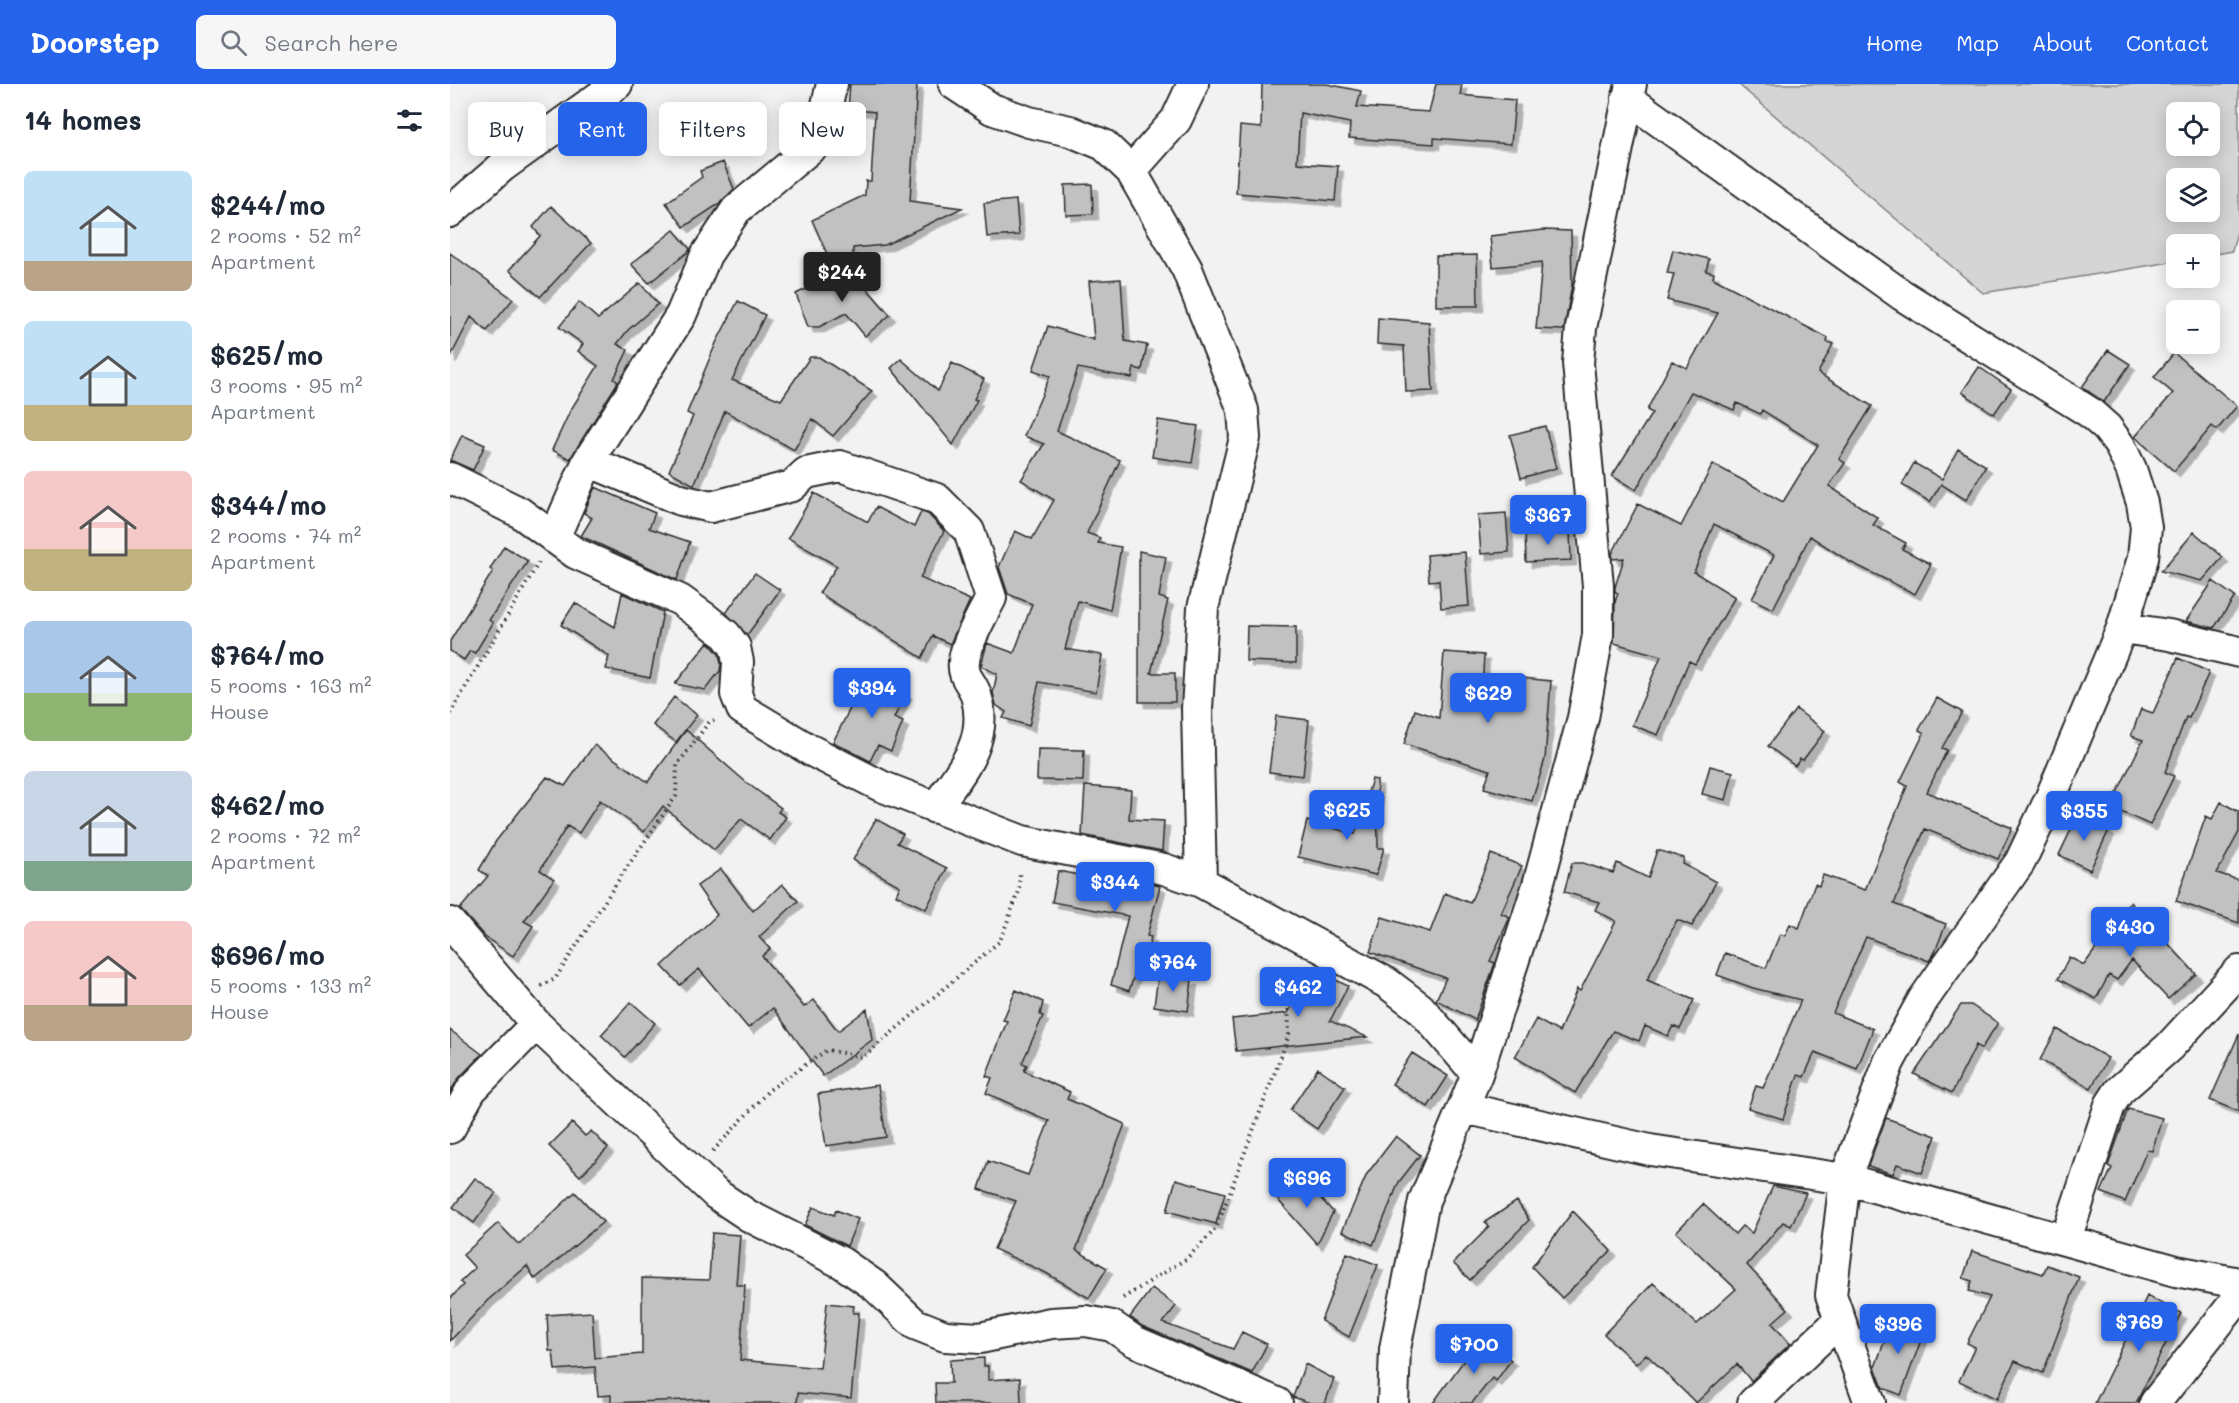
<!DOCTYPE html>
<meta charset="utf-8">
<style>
:root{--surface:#fff;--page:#f6f6f7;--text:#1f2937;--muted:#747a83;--accent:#2563eb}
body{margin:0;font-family:Mali,sans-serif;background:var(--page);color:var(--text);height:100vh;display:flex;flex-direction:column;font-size:22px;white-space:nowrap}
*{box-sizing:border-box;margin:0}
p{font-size:20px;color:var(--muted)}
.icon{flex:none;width:33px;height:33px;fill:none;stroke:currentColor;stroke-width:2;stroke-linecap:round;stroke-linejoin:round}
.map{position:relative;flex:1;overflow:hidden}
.details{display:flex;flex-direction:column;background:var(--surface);width:450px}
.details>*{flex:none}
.hud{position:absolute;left:18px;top:18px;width:570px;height:54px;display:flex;gap:12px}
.fabs{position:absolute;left:1716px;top:18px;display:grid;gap:12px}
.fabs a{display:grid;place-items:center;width:54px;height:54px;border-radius:9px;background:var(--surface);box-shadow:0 3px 15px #0003;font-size:30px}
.price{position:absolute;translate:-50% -51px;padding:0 14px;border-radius:6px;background:var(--accent);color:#fff;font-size:20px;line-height:39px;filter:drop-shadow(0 2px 3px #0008)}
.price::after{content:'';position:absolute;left:50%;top:36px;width:18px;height:14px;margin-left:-9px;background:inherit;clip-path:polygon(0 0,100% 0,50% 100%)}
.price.selected{background:#222;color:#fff}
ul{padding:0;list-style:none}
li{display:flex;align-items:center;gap:18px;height:150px;padding:0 24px}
li span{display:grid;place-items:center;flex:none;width:168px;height:120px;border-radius:9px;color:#555}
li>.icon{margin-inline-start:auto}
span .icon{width:72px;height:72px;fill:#fffc;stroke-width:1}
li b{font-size:26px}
h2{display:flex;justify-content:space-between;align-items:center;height:72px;padding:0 24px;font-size:26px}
.pill{padding:0 21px;border-radius:9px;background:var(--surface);box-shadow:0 3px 15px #0003;font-size:21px;line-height:54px}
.pill.selected{background:var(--accent);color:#fff}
header{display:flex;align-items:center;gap:36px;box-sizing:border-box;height:84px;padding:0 30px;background:var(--accent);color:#fff}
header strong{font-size:28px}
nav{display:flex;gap:33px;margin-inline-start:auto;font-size:21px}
.search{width:420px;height:54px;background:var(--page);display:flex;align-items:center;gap:15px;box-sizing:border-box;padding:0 21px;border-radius:9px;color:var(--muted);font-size:22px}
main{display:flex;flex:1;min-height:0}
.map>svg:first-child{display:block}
.green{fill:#d5d5d5;stroke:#808080;stroke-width:1.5;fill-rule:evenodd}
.building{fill:#c1c1c1;stroke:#2b2b2b;stroke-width:1.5;filter:url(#shadow)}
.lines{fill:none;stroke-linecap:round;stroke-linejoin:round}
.street-casing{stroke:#2b2b2b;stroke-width:34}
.path{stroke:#2b2b2b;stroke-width:4;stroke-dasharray:1.5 4.5;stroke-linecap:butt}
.street{stroke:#fff;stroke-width:30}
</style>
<header>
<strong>Doorstep</strong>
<div class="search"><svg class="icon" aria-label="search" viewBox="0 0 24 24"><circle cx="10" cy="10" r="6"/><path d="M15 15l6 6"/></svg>Search here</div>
<nav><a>Home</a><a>Map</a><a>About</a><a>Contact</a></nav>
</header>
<main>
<section class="details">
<h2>14 homes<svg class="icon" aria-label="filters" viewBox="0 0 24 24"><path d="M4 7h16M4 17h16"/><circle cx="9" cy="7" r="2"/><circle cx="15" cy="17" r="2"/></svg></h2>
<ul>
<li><span style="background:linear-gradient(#bfe0f5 75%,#b9a48a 0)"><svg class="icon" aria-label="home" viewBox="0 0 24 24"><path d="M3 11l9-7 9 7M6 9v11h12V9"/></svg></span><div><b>$244/mo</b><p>2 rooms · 52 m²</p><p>Apartment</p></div></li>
<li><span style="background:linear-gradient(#bfe0f5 70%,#c2b280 0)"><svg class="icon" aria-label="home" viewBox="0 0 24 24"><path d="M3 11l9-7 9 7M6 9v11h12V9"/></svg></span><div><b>$625/mo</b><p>3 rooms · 95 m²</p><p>Apartment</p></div></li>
<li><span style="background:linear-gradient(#f6c9c9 65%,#c2b280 0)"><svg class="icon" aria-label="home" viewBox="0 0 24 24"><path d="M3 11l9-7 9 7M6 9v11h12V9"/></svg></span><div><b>$344/mo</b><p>2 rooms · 74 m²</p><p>Apartment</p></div></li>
<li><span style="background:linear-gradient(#a9c7e8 60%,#8fb573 0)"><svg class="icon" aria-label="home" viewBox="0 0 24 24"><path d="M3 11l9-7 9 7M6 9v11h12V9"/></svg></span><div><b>$764/mo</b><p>5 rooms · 163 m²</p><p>House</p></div></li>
<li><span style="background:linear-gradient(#c9d6e8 75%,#7fa58c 0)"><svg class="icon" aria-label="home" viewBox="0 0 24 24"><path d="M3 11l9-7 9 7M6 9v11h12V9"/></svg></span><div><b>$462/mo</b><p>2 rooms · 72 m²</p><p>Apartment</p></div></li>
<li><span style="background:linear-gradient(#f6c9c9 70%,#b9a48a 0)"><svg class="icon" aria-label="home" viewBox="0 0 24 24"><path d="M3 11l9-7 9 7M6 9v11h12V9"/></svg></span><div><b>$696/mo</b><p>5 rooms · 133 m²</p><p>House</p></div></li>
</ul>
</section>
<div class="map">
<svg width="1789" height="1319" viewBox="0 0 1789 1319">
<defs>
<filter id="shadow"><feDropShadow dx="5.5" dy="5.5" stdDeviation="0" flood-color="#0004"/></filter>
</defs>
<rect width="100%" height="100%" fill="#f2f2f2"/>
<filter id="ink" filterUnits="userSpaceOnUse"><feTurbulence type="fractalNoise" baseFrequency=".0167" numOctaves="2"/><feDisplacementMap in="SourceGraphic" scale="12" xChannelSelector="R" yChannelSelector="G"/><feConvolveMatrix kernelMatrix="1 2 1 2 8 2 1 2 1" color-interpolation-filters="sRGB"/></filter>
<g filter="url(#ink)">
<path class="green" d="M 1288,0 L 1789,0 L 1789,141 L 1782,167 L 1760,171 L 1760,160 L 1726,160 L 1726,177 L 1533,209 ZM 1726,28 L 1760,28 L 1760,62 L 1726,62 ZM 1726,94 L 1760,94 L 1760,128 L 1726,128 Z"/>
<path class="building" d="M 400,0 L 467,0 L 460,117 L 512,124 L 435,161 L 403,164 L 403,177 L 384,186 L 362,136 L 415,111 L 416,97 L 421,97 L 425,28 L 398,25 Z
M 812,0 L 877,0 L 911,7 L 907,23 L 979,28 L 986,0 L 1012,0 L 1010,11 L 1065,16 L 1061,60 L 984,54 L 984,60 L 899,54 L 900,39 L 850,29 L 847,79 L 888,82 L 885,117 L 786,109 L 790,42 L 811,44 Z
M 273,78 L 284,105 L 269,120 L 234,143 L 216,119 L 252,93 L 250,87 Z
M 642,100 L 643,130 L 616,131 L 615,101 Z
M 566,116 L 569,151 L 537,153 L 534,119 Z
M 101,122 L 141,159 L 90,213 L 59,186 L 90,152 L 83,143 Z
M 224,146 L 240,165 L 238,168 L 199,199 L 181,180 Z
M 1094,146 L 1121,147 L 1122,201 L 1114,246 L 1086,245 L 1092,178 L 1043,183 L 1040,152 Z
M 1223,166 L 1259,175 L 1256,187 L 1264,189 L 1263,194 L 1378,254 L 1377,258 L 1383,260 L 1368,289 L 1422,322 L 1389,375 L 1395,379 L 1379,402 L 1428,434 L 1423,441 L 1456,459 L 1452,465 L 1481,480 L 1465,510 L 1400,478 L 1360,452 L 1323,525 L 1302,515 L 1324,471 L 1264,440 L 1244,488 L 1285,513 L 1245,580 L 1239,577 L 1208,651 L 1182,641 L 1211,572 L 1164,559 L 1165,518 L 1168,509 L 1165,508 L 1165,503 L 1174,474 L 1163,475 L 1162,470 L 1188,420 L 1231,442 L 1263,380 L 1333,418 L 1368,361 L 1312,326 L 1310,330 L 1287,319 L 1284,326 L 1241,308 L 1186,406 L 1162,392 L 1202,329 L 1197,326 L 1222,277 L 1237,284 L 1268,229 L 1217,216 L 1224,190 L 1217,189 Z
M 0,169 L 63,215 L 37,247 L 21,233 L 0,274 Z
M 1027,171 L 1028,222 L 986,222 L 986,172 Z
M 399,184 L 440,231 L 415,252 L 396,229 L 369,243 L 358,243 L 346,210 Z
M 671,195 L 675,257 L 697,261 L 692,286 L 684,284 L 682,294 L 628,284 L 607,347 L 670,376 L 637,449 L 650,454 L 648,459 L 671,463 L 660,526 L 628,517 L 615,565 L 652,571 L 646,608 L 589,598 L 579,642 L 553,634 L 556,628 L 546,621 L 543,609 L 547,590 L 531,582 L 537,559 L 564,569 L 582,520 L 558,510 L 549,483 L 565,447 L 582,455 L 604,416 L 571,396 L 594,360 L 574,352 L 600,292 L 583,286 L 598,242 L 644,256 L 639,197 Z
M 190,199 L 208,220 L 178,246 L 167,260 L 178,266 L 164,295 L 168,298 L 120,375 L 102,366 L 120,327 L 148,282 L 128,267 L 133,260 L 109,243 L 129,218 L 148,235 Z
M 288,217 L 315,231 L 282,296 L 331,316 L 360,273 L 369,273 L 422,307 L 383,352 L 362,335 L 344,366 L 275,327 L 244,401 L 219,387 L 243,332 L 237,329 L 266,259 Z
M 928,234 L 979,238 L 983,307 L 956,308 L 954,262 L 927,260 Z
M 1658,266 L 1680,280 L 1654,318 L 1632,303 Z
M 1724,269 L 1787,322 L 1767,346 L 1762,342 L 1724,387 L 1685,353 L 1723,309 L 1704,293 Z
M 451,275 L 488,307 L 502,279 L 534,295 L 524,315 L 527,316 L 503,361 L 441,284 Z
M 1529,283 L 1561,305 L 1544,330 L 1512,308 Z
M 708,336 L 748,342 L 742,379 L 702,373 Z
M 1095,342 L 1106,384 L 1071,394 L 1060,351 Z
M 12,351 L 35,361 L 23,386 L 0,376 Z
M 1508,365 L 1536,382 L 1516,416 L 1491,400 L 1480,418 L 1452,401 L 1464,379 L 1492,395 Z
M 145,403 L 205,429 L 199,444 L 240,458 L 227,496 L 131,452 L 142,434 L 134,429 Z
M 364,409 L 418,438 L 426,423 L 464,443 L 471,428 L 478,430 L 494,447 L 470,494 L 520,516 L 500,560 L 483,552 L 472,574 L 369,509 L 387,482 L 338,454 Z
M 1056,429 L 1059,468 L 1031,470 L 1028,431 Z
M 1120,446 L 1121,476 L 1076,478 L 1075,447 Z
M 1744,448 L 1773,473 L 1752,497 L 1711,487 Z
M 54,462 L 78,477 L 39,536 L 43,539 L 25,569 L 20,567 L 14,576 L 0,567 L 0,557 L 43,487 L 40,485 Z
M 689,467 L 716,473 L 709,513 L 718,516 L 701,589 L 725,589 L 725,618 L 689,618 Z
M 1015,468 L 1019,522 L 991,524 L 989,496 L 979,497 L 977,471 Z
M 305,489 L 330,506 L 297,551 L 276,529 Z
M 1763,497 L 1785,513 L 1764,544 L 1736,537 Z
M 172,509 L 213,528 L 200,594 L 156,585 L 159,572 L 111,541 L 125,519 L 165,543 Z
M 797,542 L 846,543 L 846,579 L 796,577 Z
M 258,558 L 269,570 L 271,579 L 270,587 L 255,606 L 225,600 Z
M 994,568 L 1034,571 L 1033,590 L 1101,597 L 1095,675 L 1082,717 L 1034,704 L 1040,686 L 954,660 L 965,626 L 989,634 Z
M 1728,574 L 1759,588 L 1739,634 L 1736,633 L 1715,688 L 1724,692 L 1700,741 L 1660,723 L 1693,656 L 1681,652 L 1691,625 L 1703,629 Z
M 417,591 L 456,609 L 444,634 L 453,638 L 441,667 L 428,661 L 420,677 L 383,658 Z
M 224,613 L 247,631 L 226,658 L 203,641 Z
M 1487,614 L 1512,628 L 1492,664 L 1497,666 L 1477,708 L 1562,744 L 1548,775 L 1475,745 L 1444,820 L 1496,840 L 1484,870 L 1479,877 L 1416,853 L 1383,929 L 1423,945 L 1407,985 L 1365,968 L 1354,993 L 1348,991 L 1333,1035 L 1298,1024 L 1306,1002 L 1313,1004 L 1351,916 L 1303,904 L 1267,891 L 1275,869 L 1316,884 L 1330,850 L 1335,852 L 1340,840 L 1349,844 L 1365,800 L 1369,802 L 1373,791 L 1415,806 L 1457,702 L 1450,698 L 1474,649 L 1469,646 Z
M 1346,625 L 1375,647 L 1353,676 L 1350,675 L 1345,682 L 1318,662 Z
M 826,632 L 859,636 L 853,692 L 819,688 Z
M 236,646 L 297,699 L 331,724 L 328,728 L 336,733 L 320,756 L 291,735 L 264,766 L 213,722 L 194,748 L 150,716 L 129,749 L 117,742 L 90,786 L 104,795 L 74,837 L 83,842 L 63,872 L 35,853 L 10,825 L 38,792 L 29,786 L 46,757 L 97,693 L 115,702 L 144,661 L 198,698 Z
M 588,665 L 634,666 L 633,697 L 587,696 Z
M 1260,682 L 1283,688 L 1276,716 L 1252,710 Z
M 922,695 L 927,696 L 928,764 L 934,764 L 926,791 L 848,773 L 857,737 L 905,750 Z
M 635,702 L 681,706 L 679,735 L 714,737 L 712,767 L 632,751 Z
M 1771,718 L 1789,728 L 1789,748 L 1767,789 L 1789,796 L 1789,839 L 1726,817 L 1756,732 L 1762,735 Z
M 1628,731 L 1659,746 L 1640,786 L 1609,771 Z
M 426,735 L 453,750 L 447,759 L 497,784 L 476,825 L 446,811 L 450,802 L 403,776 Z
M 1207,766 L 1234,774 L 1233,780 L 1266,798 L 1242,842 L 1227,836 L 1197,896 L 1244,916 L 1230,945 L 1223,942 L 1218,952 L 1195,942 L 1189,957 L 1163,947 L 1125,1009 L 1065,973 L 1086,935 L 1109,948 L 1127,905 L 1130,907 L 1166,837 L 1145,826 L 1149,818 L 1114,808 L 1122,779 L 1133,779 L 1163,789 L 1167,779 L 1198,794 Z
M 1041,770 L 1072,782 L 1051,829 L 1060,833 L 1040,877 L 1045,879 L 1025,936 L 986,916 L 996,894 L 920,868 L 932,833 L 980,848 L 995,809 L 1020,819 Z
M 271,785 L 303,827 L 332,800 L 348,817 L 309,853 L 320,865 L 312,872 L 354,923 L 364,916 L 388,947 L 417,925 L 422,956 L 373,992 L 323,924 L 298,944 L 249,885 L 230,901 L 212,882 L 267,831 L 247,802 Z
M 630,786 L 710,802 L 697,852 L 701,853 L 693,884 L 687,883 L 679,907 L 661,901 L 678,832 L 602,818 L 608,787 L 629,791 Z
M 1680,818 L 1746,890 L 1718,915 L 1682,876 L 1667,896 L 1659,891 L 1646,915 L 1608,895 L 1619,873 L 1634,881 Z
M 860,883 L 898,902 L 880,937 L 917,953 L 786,967 L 782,935 L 838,929 Z
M 708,892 L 742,896 L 738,927 L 704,922 Z
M 566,906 L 593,918 L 590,931 L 593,932 L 572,979 L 577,981 L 574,987 L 620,1008 L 617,1015 L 675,1040 L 626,1166 L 657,1184 L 639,1214 L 596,1189 L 544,1165 L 566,1117 L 529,1105 L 538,1077 L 578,1091 L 599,1037 L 536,1009 L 542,994 L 536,992 L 557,937 L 553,936 Z
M 181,918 L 205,939 L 175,973 L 151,951 Z
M 1511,921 L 1521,921 L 1548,939 L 1531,965 L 1526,961 L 1502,1009 L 1464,990 Z
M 1607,945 L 1658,974 L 1641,1004 L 1590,976 Z
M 0,946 L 32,970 L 9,994 L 0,1008 Z
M 1789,950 L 1789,1028 L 1760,1016 Z
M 962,969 L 998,992 L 978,1023 L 942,1000 Z
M 868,984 L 895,1003 L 867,1045 L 840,1026 Z
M 428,1001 L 436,1053 L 376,1062 L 368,1010 Z
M 1678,1025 L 1712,1034 L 1702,1067 L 1697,1066 L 1675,1118 L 1651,1108 L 1662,1084 L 1658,1082 Z
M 1436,1034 L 1486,1052 L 1472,1089 L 1447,1080 L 1443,1090 L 1418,1082 Z
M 122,1039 L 135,1052 L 141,1047 L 158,1064 L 130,1092 L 99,1062 Z
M 946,1052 L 970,1071 L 949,1098 L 923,1161 L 892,1147 L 917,1090 Z
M 25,1094 L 46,1109 L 24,1139 L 3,1123 Z
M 853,1094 L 883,1128 L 867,1160 L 828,1116 Z
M 726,1095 L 775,1109 L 766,1140 L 717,1127 Z
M 1323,1102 L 1356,1109 L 1341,1142 L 1333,1138 L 1297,1181 L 1338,1225 L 1322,1239 L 1340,1260 L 1301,1297 L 1287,1280 L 1246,1319 L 1196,1270 L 1186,1280 L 1154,1250 L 1203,1199 L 1247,1240 L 1286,1205 L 1226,1148 L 1253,1120 L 1285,1150 L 1292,1142 L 1302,1149 Z
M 125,1108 L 153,1138 L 85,1195 L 77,1182 L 37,1217 L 0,1257 L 0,1215 L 13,1201 L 10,1198 L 25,1184 L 13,1171 L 48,1139 L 69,1161 Z
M 1067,1117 L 1079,1136 L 1020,1196 L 1003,1179 L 1039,1143 L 1035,1138 Z
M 363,1123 L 384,1131 L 386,1126 L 408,1135 L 397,1162 L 355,1141 Z
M 1123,1127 L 1161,1167 L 1112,1214 L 1082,1183 Z
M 262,1149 L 290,1151 L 286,1201 L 295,1201 L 290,1276 L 370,1284 L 377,1219 L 404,1222 L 403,1229 L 409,1229 L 401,1314 L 348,1309 L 347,1319 L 258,1319 L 259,1315 L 161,1319 L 161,1311 L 148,1312 L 145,1283 L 105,1286 L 103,1267 L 99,1267 L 97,1231 L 142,1228 L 145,1274 L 192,1270 L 192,1194 L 259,1196 Z
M 1522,1167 L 1593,1190 L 1597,1181 L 1629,1193 L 1593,1289 L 1565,1277 L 1547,1315 L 1509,1297 L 1525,1263 L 1517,1259 L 1540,1213 L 1519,1207 L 1522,1197 L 1513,1194 Z
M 897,1169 L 928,1181 L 899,1253 L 871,1237 Z
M 702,1204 L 726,1222 L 713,1239 L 783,1265 L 792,1248 L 817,1260 L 802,1289 L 692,1242 L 680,1233 Z
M 1697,1212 L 1731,1229 L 1686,1319 L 1645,1319 Z
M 1443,1234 L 1475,1245 L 1451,1311 L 1433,1304 L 1425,1283 Z
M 1030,1254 L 1061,1276 L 1046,1297 L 1042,1294 L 1022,1319 L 983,1319 Z
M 534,1274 L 534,1282 L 538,1282 L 538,1296 L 570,1294 L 571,1319 L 486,1319 L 485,1299 L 501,1299 L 500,1276 Z
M 855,1280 L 884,1295 L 875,1319 L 860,1319 L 843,1313 Z"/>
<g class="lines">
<g class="street-casing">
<path id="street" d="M 504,0 L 542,25 L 579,38 L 620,47 L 654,61 L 681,87 L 737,185 L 793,326 L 795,354 L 753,524 L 747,625 L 751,798
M 1177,14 L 1452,211 L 1639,328 L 1657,344 L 1670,362 L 1681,385 L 1692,419 L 1696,443 L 1693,474 L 1672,544 L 1600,715 L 1570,778 L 1473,916 L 1439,978 L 1395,1095 L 1381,1211 L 1420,1319
M 681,87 L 726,36 L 743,0
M 0,128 L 53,82 L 167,0
M 138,377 L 231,416 L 261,423 L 342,402 L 356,389 L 390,382 L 487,415 L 519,447 L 541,514 C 533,530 515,560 514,578 C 512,593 522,598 526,611 C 540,657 510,689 485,724
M 0,394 L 69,428 L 125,469 L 230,516 L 255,534 L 276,551 L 285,563 L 288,578 L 286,610 L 292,625 L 360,666 L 431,702 L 572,757 L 714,785 L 751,798 L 937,899 L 970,924 L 1027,990
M 104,454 L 138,377 L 231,231 L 256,171 L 286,126 L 368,58 L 382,0
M 1672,544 L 1719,551 L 1789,568
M 0,839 L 86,940 L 266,1110 L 299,1132 L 392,1179 L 425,1202 L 465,1240 L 495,1252 L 530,1254 L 601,1239 L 636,1237 L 662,1242 L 684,1257 L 827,1319
M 1014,1024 L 1200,1066 L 1395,1095 L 1726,1187 L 1789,1199
M 0,1044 L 21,1006 L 86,940
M 1616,1155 L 1660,1021 L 1669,1007 L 1719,963 L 1789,887
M 943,1319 L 945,1265 L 974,1117 L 1027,990 L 1088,801 L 1133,634 L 1148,551 L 1148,502 L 1128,279 L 1131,244 L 1181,0
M 1303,1319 L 1389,1237
M 1705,1319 L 1789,1213"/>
</g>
<path class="path" d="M 0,630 L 89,478
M 91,902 L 105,895 L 173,789 L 226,712 L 227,681 L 259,638 L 264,636
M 263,1067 L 319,1006 L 377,966 L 413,973 L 550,857 L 569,807 L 570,788
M 673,1214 L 736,1175 L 766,1145 L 839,951 L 838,913 L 852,888"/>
<use href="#street" class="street"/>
</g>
</g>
</svg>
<div class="fabs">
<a><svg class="icon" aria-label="locate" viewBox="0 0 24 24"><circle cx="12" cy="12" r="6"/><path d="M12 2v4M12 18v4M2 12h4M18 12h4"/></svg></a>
<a><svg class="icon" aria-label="layers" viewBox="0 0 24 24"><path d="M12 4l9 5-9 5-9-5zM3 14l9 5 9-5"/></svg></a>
<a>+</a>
<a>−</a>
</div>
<b class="price selected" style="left:392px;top:219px">$244</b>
<b class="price" style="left:1098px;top:462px">$367</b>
<b class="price" style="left:422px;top:635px">$394</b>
<b class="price" style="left:1038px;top:640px">$629</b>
<b class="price" style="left:897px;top:757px">$625</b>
<b class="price" style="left:1634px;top:758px">$355</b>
<b class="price" style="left:665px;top:829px">$344</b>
<b class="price" style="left:1680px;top:874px">$430</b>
<b class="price" style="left:723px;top:909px">$764</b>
<b class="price" style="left:848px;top:934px">$462</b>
<b class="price" style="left:857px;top:1125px">$696</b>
<b class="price" style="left:1689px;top:1269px">$769</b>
<b class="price" style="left:1448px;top:1271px">$396</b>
<b class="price" style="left:1024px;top:1291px">$700</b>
<div class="hud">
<a class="pill">Buy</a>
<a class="pill selected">Rent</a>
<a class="pill">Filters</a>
<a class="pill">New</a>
</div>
</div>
</main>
